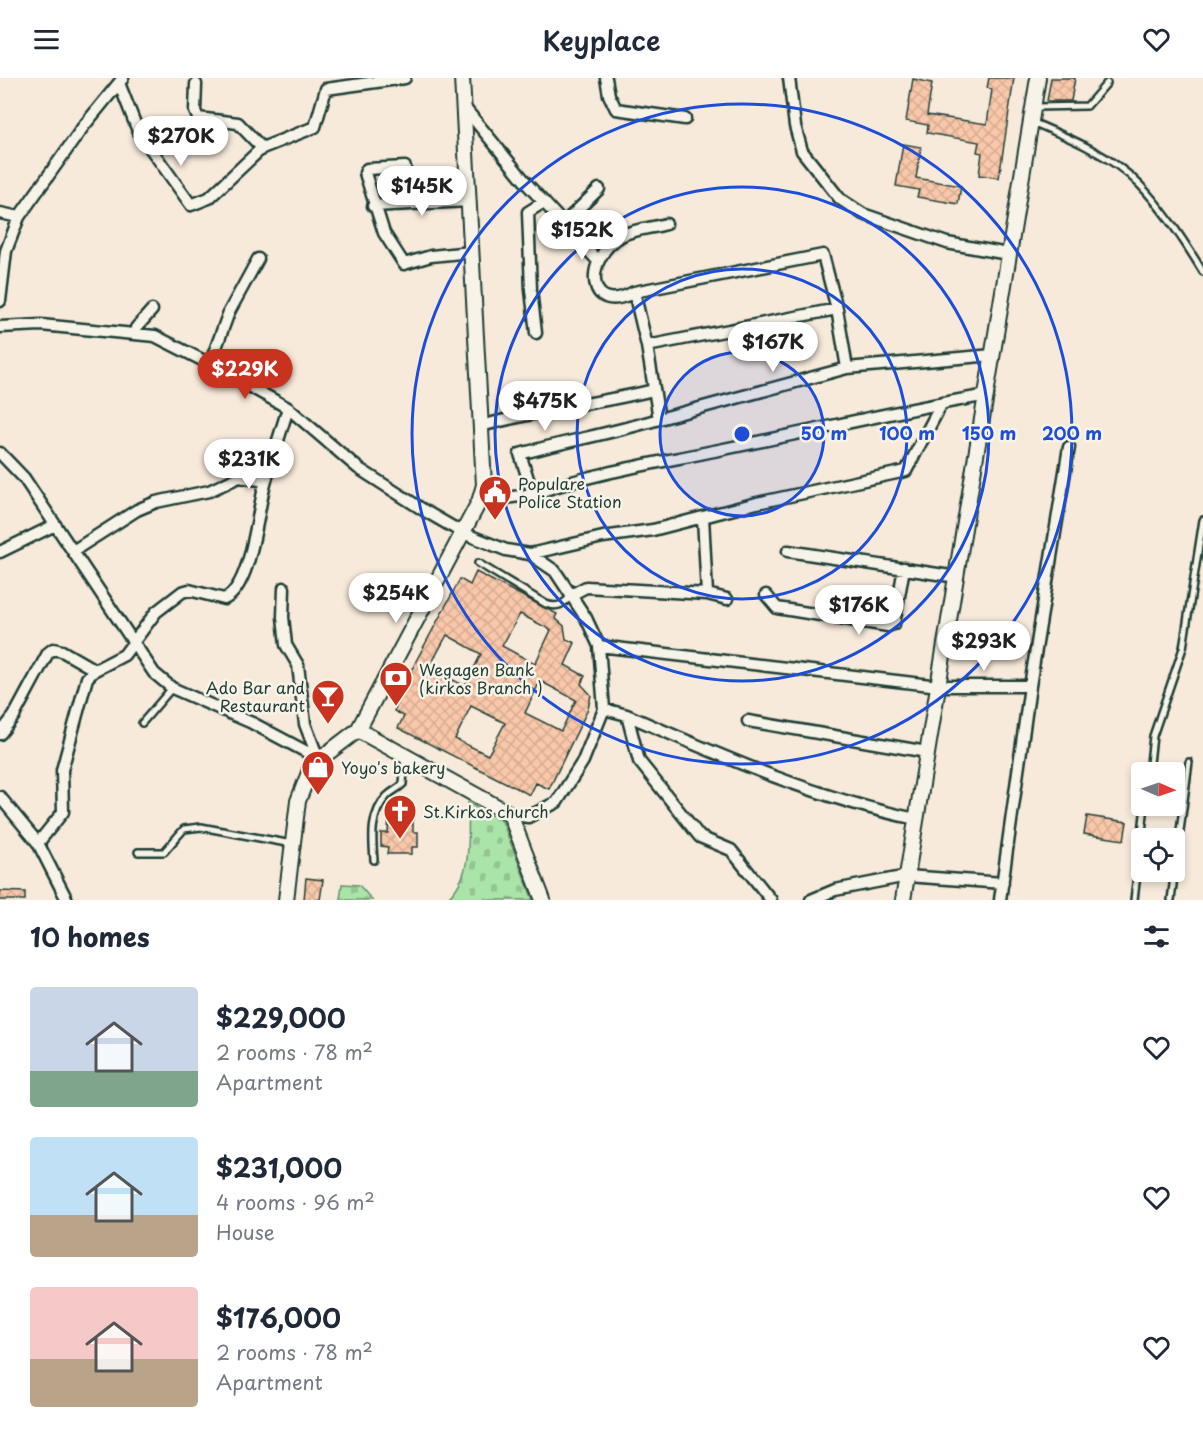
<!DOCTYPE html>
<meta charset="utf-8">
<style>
:root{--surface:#fff;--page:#f6f6f7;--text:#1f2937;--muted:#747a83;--accent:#c8321e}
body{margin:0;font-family:"Playpen Sans",sans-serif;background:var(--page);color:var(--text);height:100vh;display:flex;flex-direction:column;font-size:22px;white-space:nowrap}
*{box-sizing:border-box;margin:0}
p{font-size:20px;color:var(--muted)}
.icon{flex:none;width:33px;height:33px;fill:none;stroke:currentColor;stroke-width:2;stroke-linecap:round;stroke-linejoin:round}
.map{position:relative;height:822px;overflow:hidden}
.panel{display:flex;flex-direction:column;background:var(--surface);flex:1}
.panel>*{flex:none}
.needle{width:39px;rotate:92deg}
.fabs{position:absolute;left:1131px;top:684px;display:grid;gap:12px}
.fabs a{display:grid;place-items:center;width:54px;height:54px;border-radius:6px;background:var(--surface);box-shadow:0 3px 9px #0003;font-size:30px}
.price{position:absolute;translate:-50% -51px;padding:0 14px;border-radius:21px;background:#fff;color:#222;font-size:20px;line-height:39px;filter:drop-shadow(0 2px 3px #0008)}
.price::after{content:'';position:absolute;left:50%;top:36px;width:18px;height:14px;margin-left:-9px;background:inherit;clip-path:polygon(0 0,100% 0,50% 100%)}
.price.current{background:var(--accent);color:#fff}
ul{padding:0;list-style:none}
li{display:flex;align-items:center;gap:18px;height:150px;padding:0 30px}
li span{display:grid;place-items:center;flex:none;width:168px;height:120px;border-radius:6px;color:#555}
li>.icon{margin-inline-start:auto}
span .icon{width:72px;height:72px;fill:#fffc;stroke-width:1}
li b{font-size:26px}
h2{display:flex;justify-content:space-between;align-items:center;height:72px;padding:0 30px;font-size:26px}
header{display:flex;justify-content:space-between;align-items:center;height:78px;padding:0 30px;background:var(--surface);font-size:27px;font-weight:600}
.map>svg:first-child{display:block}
.cemetery{fill:url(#cemetery-stones);stroke:#65906e;stroke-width:1.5}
.building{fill:url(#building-cross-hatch);stroke:#1f3d34;stroke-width:1.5;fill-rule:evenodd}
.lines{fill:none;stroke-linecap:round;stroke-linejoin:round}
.service-casing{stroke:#1f3d34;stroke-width:10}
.minor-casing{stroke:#1f3d34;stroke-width:15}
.tertiary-casing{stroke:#1f3d34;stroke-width:18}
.service{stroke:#f7f3e8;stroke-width:5}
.minor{stroke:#f7f3e8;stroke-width:10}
.tertiary{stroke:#f7f3e8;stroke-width:14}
.ring{fill:none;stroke:#1d4ed8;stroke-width:3}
.labels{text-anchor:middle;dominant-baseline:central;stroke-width:5;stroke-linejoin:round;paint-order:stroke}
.poi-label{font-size:16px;fill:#1f3d34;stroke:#f7f3e8;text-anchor:start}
.centre{fill:#1d4ed8;stroke:#f7f3e8;stroke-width:3}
.ring-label{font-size:18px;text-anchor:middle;font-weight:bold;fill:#1d4ed8;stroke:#f7f3e8;stroke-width:5;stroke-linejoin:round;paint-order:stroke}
</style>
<header><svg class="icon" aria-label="menu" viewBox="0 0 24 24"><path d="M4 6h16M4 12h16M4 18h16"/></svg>Keyplace<svg class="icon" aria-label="heart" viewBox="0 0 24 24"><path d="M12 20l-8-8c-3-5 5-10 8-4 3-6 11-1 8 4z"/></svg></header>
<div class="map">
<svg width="1203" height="822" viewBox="0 0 1203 822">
<defs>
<pattern id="cemetery-stones" width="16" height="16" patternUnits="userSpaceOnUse" patternTransform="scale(1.5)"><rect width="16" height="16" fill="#abe4a8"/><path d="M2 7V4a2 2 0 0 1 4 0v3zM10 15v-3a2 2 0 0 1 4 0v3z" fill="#93c491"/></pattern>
<pattern id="building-cross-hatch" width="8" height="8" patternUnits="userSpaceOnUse" patternTransform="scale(1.5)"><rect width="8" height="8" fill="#f9c7a9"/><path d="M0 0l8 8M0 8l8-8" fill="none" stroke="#d5ac92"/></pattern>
</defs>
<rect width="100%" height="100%" fill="#f7eadb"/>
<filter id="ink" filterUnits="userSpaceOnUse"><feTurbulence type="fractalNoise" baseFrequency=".0167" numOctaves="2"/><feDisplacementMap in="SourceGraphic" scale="12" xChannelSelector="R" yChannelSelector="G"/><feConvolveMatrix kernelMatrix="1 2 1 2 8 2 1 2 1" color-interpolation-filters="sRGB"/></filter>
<g filter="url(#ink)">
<path class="cemetery" d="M 468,725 L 502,743 L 533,822 L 446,822 C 474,798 468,759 468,725 Z
M 342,806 L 359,807 L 372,822 L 340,822 Z"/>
<path class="building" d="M 989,0 L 1014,0 L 999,100 L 979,97 L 982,75 L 977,74 L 979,64 L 927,55 L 928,47 L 906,43 L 913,1 L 932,5 L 927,37 L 987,46 L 992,11 L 987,10 Z
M 1051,0 L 1075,0 L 1071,23 L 1047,23 Z
M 903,66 L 921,69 L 916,100 L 961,108 L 958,126 L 917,119 L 919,112 L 896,108 Z
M 476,494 L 557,536 L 555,540 L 564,548 L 566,561 L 575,565 L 565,587 L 585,598 L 581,606 L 591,617 L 588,631 L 549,711 L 536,705 L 530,717 L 398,650 L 404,638 L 394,633 L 416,583 L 460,501 L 470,507 ZM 520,536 L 551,552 L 535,586 L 502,568 ZM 447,557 L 481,576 L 465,608 L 429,590 ZM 540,603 L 576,622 L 561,653 L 525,635 ZM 471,628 L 505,645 L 488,677 L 455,661 Z
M 389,734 L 413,734 L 413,754 L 418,754 L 418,769 L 412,769 L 412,776 L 387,776 L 388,769 L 381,768 L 381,755 L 388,755 Z
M 1087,738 L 1127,744 L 1124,762 L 1084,756 Z
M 306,800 L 323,802 L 320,822 L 304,822 Z
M 0,813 L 25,814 L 25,822 L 0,822 Z"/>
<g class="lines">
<g class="service-casing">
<path id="service" d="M 1036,29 L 1087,28 L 1107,5
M 1032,44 C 1070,60 1111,77 1140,107 C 1164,132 1185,164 1203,194
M 478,485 L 546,526 C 557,530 563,527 571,518
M 142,645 L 172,610
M 1149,694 L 1153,658 L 1183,570 L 1203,442
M 138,774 L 164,774 L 184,751 L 201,749 L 292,766
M 374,782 C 372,759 370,736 387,718 C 392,713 398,711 403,706 L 405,680
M 1134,822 L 1145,728
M 1171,822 L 1189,684"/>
</g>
<g class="minor-casing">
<path id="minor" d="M 606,0 L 609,17 L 616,31 L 685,41
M 789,0 L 795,48 L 802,73 L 840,121 L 863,136 L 947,165 L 1008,176
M 119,5 L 138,53 L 191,127 L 209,120 L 262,70
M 196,6 L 195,33 L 198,40 L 238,45 L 262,70 L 315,49 L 326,11 L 405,0
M 464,29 L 528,107 L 597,182
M 405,89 L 367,91 L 365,95 L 384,155 L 404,186 L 431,178 L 471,174
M 373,128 L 469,123
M 0,135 L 19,139
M 563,146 L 599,111
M 666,146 C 653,150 633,151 621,158 C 582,181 587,240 634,214 L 823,177 L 837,231 L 847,290
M 634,214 L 647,268 L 659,341 L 847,290 L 993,277
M 0,223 L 6,173 L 19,139 L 83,49 L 123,0
M 0,249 L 41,247 L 155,258 L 210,286 L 288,330 L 358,390 L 425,433 L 463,455 L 506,472 L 530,476 L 555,493 L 586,540 L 599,568 L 604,631 L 583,683 L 557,724 L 528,739 L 510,736
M 536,255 L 531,212 L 528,134 L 544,124
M 136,256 L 136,250 L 152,232
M 647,268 L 837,231
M 210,286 L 229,234 L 258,181
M 481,348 C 538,332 596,326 654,312
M 0,375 L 24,400 L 154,595 L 172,610 L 252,645 L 318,680
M 533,416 C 593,395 657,385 719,372 C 809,354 898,332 988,317
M 479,424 L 533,416 L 520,376 C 567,363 613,355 659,341
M 703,439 L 707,516
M 73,473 L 137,432 L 156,424 L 209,413 L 239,399 L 266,403
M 788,473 L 957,499
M 0,474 L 55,447
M 530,476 L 603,459 L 653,452 L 757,425 L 906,393 L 942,325
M 284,510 L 283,539 L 286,567 L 298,587 L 305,646 L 318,680
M 571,517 L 586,509 L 707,516 L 727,521
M 766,517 L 777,530 L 888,548 L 894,546 L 904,490
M 599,568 L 939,608 L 1030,608
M 604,631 L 627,637 L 639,683 L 700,759 L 731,772 L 771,822
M 627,637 C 721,678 815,720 916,741
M 748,643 L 927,674
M 0,656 L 14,638 L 48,575 L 53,571 L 62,573 L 95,592
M 0,719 L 38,765 L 67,822
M 38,765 L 63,734 L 62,692 L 87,600 L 95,592 L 124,577 L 156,534 L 182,514 L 189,512 L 224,521 C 251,510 257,436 264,410 C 271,383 280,357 288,330
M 811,822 L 835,812 L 907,798 L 1003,805
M 1000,822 L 1030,608 L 1069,369"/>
</g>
<g class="tertiary-casing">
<path id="tertiary" d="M 358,652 L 510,736 L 543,822
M 286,822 L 298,723 L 312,687 L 358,652 L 479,424 L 484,407 L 462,0
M 903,822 L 1038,0"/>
</g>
<use href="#service" class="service"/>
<use href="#minor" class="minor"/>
<use href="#tertiary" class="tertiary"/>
</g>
</g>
<circle cx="742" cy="356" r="82" fill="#1d4ed8" fill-opacity=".12"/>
<g class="ring">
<circle cx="742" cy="356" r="82"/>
<circle cx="742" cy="356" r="165"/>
<circle cx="742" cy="356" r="247"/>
<circle cx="742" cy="356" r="330"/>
</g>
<defs>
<g id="civic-pin" transform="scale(1.725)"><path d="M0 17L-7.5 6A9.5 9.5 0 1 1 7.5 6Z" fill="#c8321e" stroke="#f7f3e8"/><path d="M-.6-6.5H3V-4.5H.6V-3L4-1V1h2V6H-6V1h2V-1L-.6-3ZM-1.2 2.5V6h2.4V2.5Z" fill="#fff"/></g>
<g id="bank-pin" transform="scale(1.725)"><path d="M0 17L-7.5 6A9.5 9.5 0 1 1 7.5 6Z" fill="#c8321e" stroke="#f7f3e8"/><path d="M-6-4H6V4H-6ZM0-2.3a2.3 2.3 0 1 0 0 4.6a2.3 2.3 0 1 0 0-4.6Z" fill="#fff"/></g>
<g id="bar-pin" transform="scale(1.725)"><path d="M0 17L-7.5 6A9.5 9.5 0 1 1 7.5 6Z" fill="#c8321e" stroke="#f7f3e8"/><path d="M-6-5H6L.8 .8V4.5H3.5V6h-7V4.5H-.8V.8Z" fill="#fff"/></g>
<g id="shop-pin" transform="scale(1.725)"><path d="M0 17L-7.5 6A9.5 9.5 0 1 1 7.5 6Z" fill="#c8321e" stroke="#f7f3e8"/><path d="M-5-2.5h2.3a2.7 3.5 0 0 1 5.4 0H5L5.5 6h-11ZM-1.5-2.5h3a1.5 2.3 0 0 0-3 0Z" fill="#fff"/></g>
<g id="church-pin" transform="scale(1.725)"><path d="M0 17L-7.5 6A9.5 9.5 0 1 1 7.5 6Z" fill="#c8321e" stroke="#f7f3e8"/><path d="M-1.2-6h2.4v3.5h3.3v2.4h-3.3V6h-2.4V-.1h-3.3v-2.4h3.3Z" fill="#fff"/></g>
</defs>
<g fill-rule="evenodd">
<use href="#civic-pin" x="495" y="414"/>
<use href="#bank-pin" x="396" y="600"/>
<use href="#bar-pin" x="328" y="618"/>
<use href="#shop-pin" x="318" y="689"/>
<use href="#church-pin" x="400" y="733"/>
</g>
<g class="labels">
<g class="poi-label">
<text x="518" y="405">Populare<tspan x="518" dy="18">Police Station</tspan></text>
<text x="419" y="591">Wegagen Bank<tspan x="419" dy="18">(kirkos Branch )</tspan></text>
<text x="305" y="609" text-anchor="end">Ado Bar and<tspan x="305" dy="18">Restaurant</tspan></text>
<text x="341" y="689">Yoyo's bakery</text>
<text x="423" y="733">St.Kirkos church</text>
</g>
</g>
<circle cx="742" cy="356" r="9" class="centre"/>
<g class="ring-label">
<text x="824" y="362">50 m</text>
<text x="907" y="362">100 m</text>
<text x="989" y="362">150 m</text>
<text x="1072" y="362">200 m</text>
</g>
</svg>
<div class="fabs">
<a><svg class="needle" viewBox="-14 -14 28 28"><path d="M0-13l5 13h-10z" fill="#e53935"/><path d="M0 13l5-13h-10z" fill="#747a83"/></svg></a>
<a><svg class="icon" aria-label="locate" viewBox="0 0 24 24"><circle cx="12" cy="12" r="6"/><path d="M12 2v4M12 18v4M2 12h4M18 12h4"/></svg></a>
</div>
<b class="price" style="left:181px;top:89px">$270K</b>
<b class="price" style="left:422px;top:139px">$145K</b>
<b class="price" style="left:582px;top:183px">$152K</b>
<b class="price" style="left:773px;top:295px">$167K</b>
<b class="price current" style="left:245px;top:322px">$229K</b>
<b class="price" style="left:545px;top:354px">$475K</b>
<b class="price" style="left:249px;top:412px">$231K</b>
<b class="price" style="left:396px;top:546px">$254K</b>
<b class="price" style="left:859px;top:558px">$176K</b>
<b class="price" style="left:984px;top:594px">$293K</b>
</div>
<section class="panel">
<h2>10 homes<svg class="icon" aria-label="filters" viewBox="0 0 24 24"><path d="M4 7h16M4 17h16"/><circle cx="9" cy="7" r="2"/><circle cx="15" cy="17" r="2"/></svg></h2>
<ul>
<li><span style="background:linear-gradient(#c9d6e8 70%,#7fa58c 0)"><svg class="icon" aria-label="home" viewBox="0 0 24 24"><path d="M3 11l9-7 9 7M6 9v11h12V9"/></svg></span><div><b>$229,000</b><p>2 rooms · 78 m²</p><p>Apartment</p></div><svg class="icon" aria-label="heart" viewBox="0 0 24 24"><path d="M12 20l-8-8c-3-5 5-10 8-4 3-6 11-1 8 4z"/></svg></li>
<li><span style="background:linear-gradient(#bfe0f5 65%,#b9a48a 0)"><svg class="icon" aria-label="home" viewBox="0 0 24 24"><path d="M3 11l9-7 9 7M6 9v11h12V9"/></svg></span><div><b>$231,000</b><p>4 rooms · 96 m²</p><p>House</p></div><svg class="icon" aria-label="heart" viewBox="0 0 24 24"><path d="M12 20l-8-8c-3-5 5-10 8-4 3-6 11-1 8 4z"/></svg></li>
<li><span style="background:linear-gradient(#f6c9c9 60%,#b9a48a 0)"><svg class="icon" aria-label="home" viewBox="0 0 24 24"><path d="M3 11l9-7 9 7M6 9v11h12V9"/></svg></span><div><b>$176,000</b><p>2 rooms · 78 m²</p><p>Apartment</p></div><svg class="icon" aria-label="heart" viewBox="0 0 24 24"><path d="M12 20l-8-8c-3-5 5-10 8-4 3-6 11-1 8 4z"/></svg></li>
</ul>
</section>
